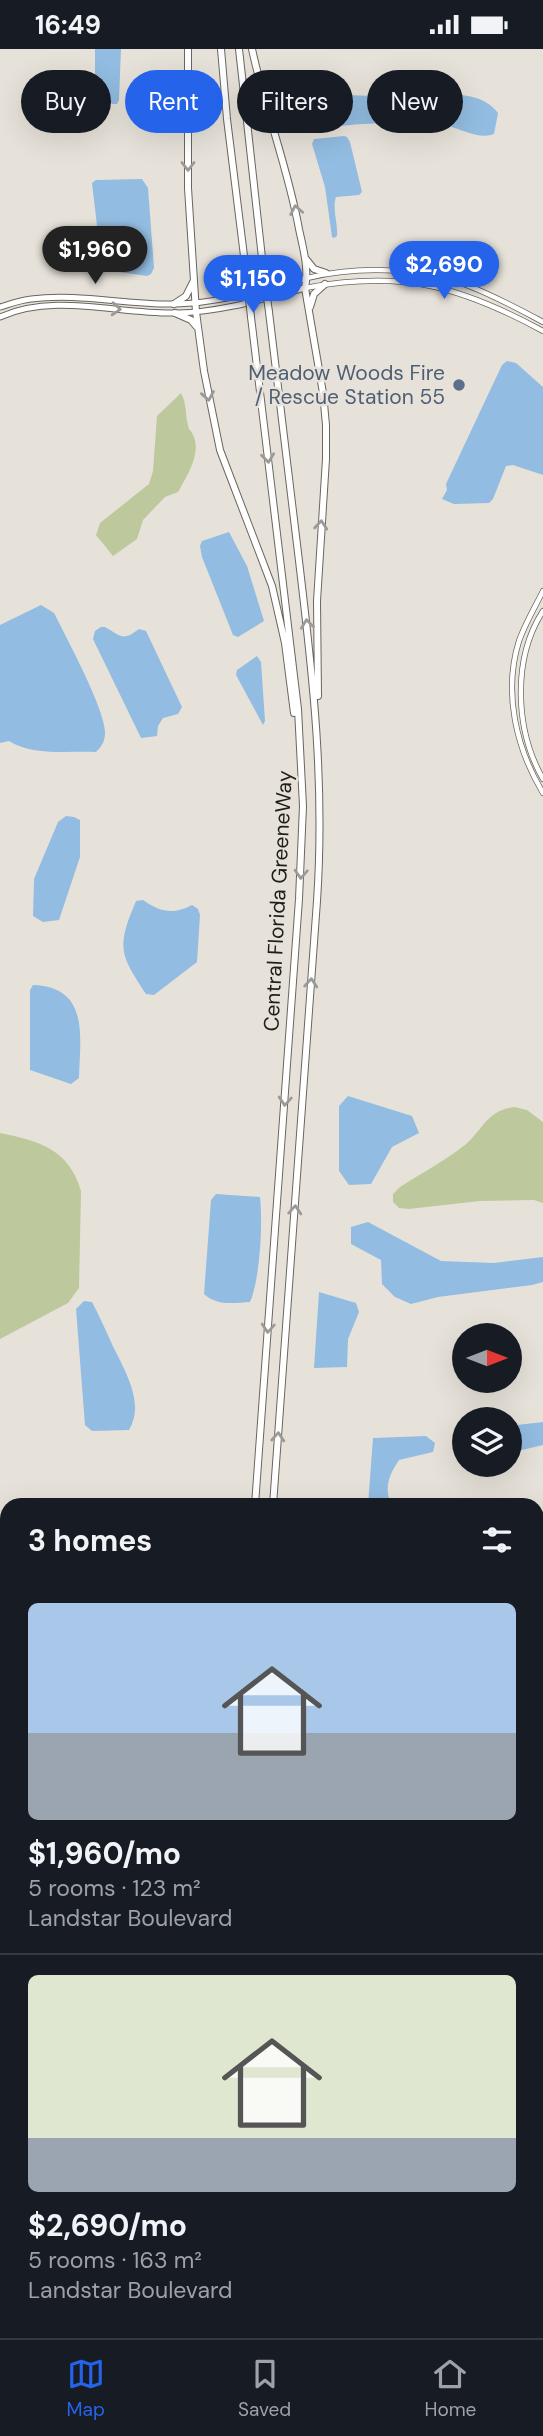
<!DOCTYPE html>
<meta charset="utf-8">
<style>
:root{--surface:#171b24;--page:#20242c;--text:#f1f3f6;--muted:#9ea1a6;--line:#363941;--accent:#2563eb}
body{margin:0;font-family:"DM Sans",sans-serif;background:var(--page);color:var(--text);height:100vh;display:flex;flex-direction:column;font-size:26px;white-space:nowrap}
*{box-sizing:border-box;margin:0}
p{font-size:23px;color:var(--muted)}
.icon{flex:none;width:38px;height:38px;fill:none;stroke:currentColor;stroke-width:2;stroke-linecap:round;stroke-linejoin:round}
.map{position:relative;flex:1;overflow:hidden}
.drawer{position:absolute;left:0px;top:1449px;width:544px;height:840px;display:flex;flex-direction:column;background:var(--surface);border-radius:21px 21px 0 0;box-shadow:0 7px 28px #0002}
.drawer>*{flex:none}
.guide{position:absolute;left:21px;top:21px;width:502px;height:63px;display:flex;gap:14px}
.needle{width:46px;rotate:90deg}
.fabs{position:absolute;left:452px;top:1274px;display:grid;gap:14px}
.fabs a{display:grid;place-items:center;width:70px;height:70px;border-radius:50%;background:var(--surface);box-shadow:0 7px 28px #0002;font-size:35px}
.price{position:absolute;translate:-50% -60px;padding:0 16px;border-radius:24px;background:var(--accent);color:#fff;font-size:23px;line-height:46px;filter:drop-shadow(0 2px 4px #0008)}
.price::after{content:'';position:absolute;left:50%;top:42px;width:21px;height:16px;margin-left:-10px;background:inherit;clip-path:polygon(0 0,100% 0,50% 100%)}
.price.selected{background:#222;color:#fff}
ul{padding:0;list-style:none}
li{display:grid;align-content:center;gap:14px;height:371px;padding:0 28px}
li+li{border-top:2px solid var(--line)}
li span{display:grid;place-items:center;height:217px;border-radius:10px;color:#555}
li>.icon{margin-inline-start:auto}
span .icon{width:126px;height:126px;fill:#fffc;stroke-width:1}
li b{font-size:30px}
h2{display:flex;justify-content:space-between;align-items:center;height:84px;padding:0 28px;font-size:30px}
.pill{padding:0 24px;border-radius:32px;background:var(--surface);box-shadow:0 7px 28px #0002;font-size:24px;line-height:63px}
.pill.selected{background:var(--accent);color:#fff}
.status{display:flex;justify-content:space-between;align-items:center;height:49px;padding:0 35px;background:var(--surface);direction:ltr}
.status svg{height:19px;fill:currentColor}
.tabs{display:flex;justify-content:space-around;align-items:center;height:98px;border-top:2px solid var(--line);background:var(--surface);font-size:19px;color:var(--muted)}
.tabs a{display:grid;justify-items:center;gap:4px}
.tabs .selected{color:var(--accent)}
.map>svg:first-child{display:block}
.green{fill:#bdc99c}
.water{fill:#92bce1}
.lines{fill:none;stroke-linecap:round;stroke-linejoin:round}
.tertiary-casing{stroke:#6a665e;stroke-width:6}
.secondary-casing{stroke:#6a665e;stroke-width:7}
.motorway-casing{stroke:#6a665e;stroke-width:8}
.tertiary{stroke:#fff;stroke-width:4.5}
.secondary{stroke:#fff;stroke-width:5}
.motorway{stroke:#fff;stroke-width:6}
.motorway-bridge-casing{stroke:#6a665e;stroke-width:8;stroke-linecap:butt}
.motorway-bridge{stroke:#fff;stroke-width:6}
.oneway{stroke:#9b9a98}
.service-dot{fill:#5c6f8a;stroke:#e7e2d9;stroke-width:2.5}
.labels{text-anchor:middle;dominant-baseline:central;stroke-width:5;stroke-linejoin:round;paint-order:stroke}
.service-label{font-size:21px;fill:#4e5e75;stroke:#e7e2d9;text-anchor:end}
.street-label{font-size:21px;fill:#201e1b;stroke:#e7e2d9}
</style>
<div class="status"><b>16:49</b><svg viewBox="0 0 49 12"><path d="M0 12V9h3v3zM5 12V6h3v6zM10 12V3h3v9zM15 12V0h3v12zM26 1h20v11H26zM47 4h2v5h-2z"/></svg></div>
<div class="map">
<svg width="543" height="2289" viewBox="0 0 543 2289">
<rect width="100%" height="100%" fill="#e7e2d9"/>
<path class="green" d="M 181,344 C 187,355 185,365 188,376 C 190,385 189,377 193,386 C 202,404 187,427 178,443 L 165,448 L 143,471 L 137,490 L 113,507 L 96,486 L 100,474 L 149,435 L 153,422 L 157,367 Z
M 515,1058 L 527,1061 L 543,1073 L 543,1154 L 534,1151 L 480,1152 L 409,1160 L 399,1159 L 393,1153 L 393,1145 L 400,1138 C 420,1125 441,1114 461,1099 C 483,1083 485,1061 515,1058 Z
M 0,1084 C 39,1092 69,1100 81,1142 L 79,1239 L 68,1254 L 0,1290 Z
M 537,1632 L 543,1632 L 543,1857 L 537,1857 Z
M 7,1943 L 7,2158 L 0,2167 L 0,1944 Z"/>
<path class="water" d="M 95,0 L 121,0 L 119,51 L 117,55 L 112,55 L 95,40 Z
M 429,45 C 452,45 483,43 498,64 L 494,85 C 478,91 463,80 447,77 C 404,72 360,73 318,80 L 313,79 L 307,66 L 308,61 L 345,46 L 402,48 Z
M 344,87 L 347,88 L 350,93 L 362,143 L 359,146 L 336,148 C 332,160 338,174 337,187 L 334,189 L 332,188 L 325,138 L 312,95 L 314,90 Z
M 142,130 L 148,139 L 154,219 L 151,225 L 147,227 L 105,221 L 102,219 L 92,134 L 96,131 Z
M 507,312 L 516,314 L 543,338 L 543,426 L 513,416 L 506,417 L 493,450 L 489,454 L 454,455 L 442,450 L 447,441 L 446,435 L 502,316 Z
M 229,483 L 247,517 L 264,572 L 238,588 L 233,586 L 202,508 L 200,497 L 202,492 Z
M 41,556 L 54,564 C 66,588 106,662 105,684 C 105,693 101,698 96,703 C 68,702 32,707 9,692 L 0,694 L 0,576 Z
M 101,578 L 105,578 C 122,588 123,592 139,580 L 146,582 L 182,658 L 178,665 L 163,669 L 158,677 L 157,687 L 141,689 L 93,590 L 95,582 Z
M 257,607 L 261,613 L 265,672 L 263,676 L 236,626 L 237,621 Z
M 66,767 L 74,768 L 80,771 L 80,808 L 59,871 L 43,873 L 33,867 L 34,830 L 58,773 Z
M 143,851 C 160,863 173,866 192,856 L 198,860 L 200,866 L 197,913 L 154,946 L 146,945 C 120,905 116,899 136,852 Z
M 33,936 C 90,938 80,988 79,1029 L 71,1035 L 30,1021 L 30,941 Z
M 348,1047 L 412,1067 L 419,1084 L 392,1098 L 371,1135 L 349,1136 L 339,1122 L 339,1057 Z
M 216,1145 L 260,1148 C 263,1174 260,1230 250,1253 C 233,1254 217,1257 204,1245 L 211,1151 Z
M 368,1173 L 441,1212 L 494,1214 L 543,1208 L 543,1233 L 532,1236 L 438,1248 L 411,1255 L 395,1248 L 382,1235 L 381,1211 L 351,1195 L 351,1178 Z
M 319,1243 L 356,1254 L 359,1263 L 348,1290 L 347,1318 L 314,1319 Z
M 84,1252 L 92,1253 C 99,1266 105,1280 111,1293 C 123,1319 146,1353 129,1381 L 92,1382 L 85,1376 L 76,1260 Z
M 543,1373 L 543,1396 L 509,1404 L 509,1381 L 517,1376 Z
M 426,1387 L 435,1394 L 433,1403 L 399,1411 C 389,1426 384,1438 391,1456 L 368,1456 L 373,1389 Z"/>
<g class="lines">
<g class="tertiary-casing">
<path id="tertiary" d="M 307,229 C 359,217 418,218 469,237 C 494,247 519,260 543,273
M 305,239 C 401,221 458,236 543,282
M 543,542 C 535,558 525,575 519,592 C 503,643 516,699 543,744
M 543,562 C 512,610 515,681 543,730
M 0,1473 L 7,1474
M 537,1624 L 543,1624
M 306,2289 L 308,2282"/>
</g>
<g class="secondary-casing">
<path id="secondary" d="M 0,258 C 10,255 21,251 31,250 C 79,244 127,256 176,255 C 221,254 264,240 307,229
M 0,268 C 55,243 120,266 178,264 C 221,263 263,250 305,239"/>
</g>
<g class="motorway-casing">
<path id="motorway" d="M 188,0 L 188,139 L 196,263 L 204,322 L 220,401 L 272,537 L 285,594 L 294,664
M 221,0 L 227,70 L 247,231
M 239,0 L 264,227
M 252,0 C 265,61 288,119 299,180 C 303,199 309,219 305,239 L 323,344 L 326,376 L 326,410 L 317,552 L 318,647
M 306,210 L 314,220 L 326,224
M 174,255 L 186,247 L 193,233
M 310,258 L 314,245 L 325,235
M 269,263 C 279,346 289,429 299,512 C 313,628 325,734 317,852 L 273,1456
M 175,264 L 191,271 L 196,277
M 251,268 L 298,660 L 303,757 L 299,850 L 255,1456
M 176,2289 L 177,2282
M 191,2289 L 192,2282
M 206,2289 L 206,2282
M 224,2289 L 224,2282"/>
</g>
<use href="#tertiary" class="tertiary"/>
<use href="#secondary" class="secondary"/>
<use href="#motorway" class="motorway"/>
<g class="motorway-bridge-casing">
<path id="motorway-bridge" d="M 264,227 L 269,263
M 247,231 L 251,268"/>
</g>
<use href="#motorway-bridge" class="motorway-bridge"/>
</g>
<defs><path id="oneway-chevron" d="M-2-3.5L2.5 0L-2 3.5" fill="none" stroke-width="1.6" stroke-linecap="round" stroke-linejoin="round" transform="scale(1.75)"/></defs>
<g class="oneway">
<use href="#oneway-chevron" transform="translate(188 117) rotate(90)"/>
<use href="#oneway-chevron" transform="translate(296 161) rotate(-101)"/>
<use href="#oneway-chevron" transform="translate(116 260) rotate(4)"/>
<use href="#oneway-chevron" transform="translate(208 347) rotate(80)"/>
<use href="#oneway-chevron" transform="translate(268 409) rotate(83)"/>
<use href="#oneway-chevron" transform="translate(321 476) rotate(-85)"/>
<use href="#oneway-chevron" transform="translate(307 575) rotate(-97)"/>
<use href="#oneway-chevron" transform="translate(301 825) rotate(93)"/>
<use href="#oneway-chevron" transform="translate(311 934) rotate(-86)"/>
<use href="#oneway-chevron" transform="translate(285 1052) rotate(94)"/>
<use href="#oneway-chevron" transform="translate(295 1161) rotate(-86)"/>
<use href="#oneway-chevron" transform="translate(268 1279) rotate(94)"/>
<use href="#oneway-chevron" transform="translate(278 1388) rotate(-86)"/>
</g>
<circle class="service-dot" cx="459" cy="336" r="7"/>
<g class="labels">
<g class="service-label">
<text x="445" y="324">Meadow Woods Fire<tspan x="445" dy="24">/ Rescue Station 55</tspan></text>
</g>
<g class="street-label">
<text transform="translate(278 852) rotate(-87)">Central Florida GreeneWay</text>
</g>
</g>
</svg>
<div class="fabs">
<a><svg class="needle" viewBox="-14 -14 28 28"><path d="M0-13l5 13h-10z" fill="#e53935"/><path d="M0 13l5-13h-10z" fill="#9ea1a6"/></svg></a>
<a><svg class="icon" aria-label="layers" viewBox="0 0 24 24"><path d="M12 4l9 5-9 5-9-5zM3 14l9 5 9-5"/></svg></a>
</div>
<b class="price selected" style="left:95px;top:237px">$1,960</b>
<b class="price" style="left:444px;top:252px">$2,690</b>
<b class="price" style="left:253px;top:266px">$1,150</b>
<div class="guide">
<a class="pill">Buy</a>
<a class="pill selected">Rent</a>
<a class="pill">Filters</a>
<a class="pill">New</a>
</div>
<section class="drawer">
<h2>3 homes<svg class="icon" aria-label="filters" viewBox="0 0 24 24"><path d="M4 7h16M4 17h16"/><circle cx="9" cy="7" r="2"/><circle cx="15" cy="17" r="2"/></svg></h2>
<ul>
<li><span style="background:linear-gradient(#a9c7e8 60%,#9aa5b1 0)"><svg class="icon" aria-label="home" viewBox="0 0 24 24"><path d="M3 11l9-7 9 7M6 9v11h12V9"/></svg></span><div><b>$1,960/mo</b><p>5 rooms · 123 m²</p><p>Landstar Boulevard</p></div></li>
<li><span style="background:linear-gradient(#dfe7d0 75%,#9aa5b1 0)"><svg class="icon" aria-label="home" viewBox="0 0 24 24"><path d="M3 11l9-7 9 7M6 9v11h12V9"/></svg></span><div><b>$2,690/mo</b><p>5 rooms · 163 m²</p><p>Landstar Boulevard</p></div></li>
</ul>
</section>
</div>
<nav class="tabs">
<a class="selected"><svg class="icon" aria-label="map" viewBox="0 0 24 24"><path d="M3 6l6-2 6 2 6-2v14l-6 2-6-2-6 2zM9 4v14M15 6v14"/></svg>Map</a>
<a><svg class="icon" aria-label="saved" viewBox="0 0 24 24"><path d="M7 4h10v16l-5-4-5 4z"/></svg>Saved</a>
<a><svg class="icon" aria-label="home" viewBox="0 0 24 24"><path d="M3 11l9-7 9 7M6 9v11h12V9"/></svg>Home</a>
</nav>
